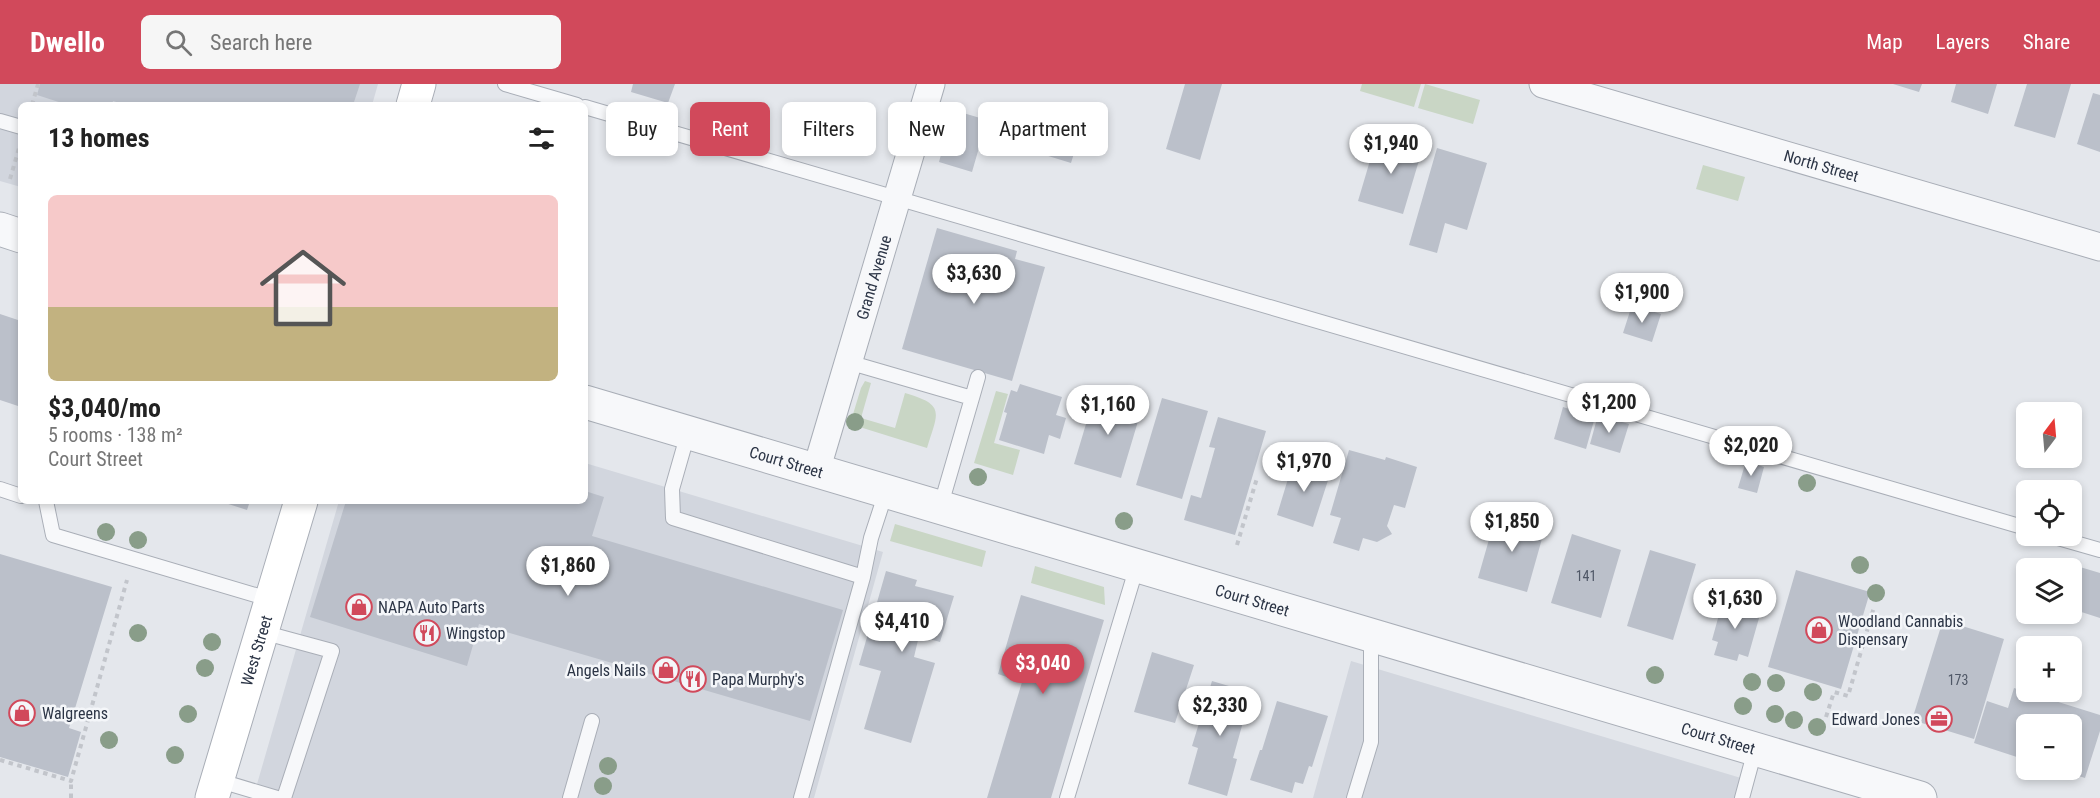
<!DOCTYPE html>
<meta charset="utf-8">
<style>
:root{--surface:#fff;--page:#f6f6f6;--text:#222;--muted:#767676;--accent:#d1495b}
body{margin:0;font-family:"Roboto Condensed",sans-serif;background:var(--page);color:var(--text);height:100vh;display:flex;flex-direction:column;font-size:22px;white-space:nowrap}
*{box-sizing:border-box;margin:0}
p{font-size:20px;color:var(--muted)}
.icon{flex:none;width:33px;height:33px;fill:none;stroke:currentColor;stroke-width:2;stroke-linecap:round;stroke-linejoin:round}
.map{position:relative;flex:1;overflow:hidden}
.drawer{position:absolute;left:18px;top:18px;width:570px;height:402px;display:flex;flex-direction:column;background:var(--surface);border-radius:9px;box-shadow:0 3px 9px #0003}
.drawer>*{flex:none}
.top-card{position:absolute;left:606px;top:18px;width:570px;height:54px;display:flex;gap:12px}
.needle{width:39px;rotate:16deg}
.controls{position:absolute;left:2016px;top:318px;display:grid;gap:12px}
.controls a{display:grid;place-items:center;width:66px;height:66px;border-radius:9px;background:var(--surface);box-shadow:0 3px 9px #0003;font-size:30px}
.price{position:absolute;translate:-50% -51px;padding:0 14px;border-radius:21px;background:#fff;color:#222;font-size:20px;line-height:39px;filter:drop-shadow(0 2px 3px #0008)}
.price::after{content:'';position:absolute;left:50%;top:36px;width:18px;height:14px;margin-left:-9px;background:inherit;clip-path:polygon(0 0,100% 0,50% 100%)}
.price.active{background:var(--accent);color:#fff}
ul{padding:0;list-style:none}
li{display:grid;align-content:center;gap:12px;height:318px;padding:0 30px}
li span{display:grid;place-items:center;height:186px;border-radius:9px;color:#555}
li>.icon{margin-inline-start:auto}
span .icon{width:108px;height:108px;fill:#fffc;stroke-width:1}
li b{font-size:26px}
h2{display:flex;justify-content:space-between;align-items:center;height:72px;padding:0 30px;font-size:26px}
.chip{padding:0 21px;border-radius:9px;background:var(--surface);box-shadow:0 3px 9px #0003;font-size:21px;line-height:54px}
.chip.active{background:var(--accent);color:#fff}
header{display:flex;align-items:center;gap:36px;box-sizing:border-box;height:84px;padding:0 30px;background:var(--accent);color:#fff}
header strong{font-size:28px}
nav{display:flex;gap:33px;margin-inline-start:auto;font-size:21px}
.search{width:420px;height:54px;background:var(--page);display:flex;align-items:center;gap:15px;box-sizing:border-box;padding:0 21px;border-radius:9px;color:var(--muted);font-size:22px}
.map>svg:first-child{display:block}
.built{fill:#d2d6de}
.green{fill:#c9d6c5}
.building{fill:#bbc0ca}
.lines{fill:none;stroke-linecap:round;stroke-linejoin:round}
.service-casing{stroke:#a9aeb7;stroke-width:16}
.minor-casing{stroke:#a9aeb7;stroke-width:29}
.tertiary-casing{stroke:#a9aeb7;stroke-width:35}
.secondary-casing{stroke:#a9aeb7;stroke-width:35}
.path{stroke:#c2c5cb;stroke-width:4;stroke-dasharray:4.5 4.5;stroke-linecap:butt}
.service{stroke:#f7f8fa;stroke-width:14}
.minor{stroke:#f7f8fa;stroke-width:27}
.tertiary{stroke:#f7f8fa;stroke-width:33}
.secondary{stroke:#fff;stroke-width:33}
.tree{fill:#899d89}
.labels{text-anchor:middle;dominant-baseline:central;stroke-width:5;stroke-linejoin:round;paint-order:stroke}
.number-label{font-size:14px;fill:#4f5766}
.street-label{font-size:16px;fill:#2b3445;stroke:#f4f6f9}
.poi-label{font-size:16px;fill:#2b3445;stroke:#f4f6f9;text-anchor:start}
</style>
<header>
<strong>Dwello</strong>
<div class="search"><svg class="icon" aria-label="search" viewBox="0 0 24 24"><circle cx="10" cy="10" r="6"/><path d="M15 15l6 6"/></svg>Search here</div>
<nav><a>Map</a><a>Layers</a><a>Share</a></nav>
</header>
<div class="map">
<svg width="2100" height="714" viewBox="0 0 2100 714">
<rect width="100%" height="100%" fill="#e4e7ec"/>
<path class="built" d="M 0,0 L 378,0 L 372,21 L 21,21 L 21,103 L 0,97 Z
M 585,379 L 883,468 L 814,714 L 253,714 L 339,417 L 585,417 Z
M 1351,577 L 1741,694 L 1735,714 L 1313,714 Z"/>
<path class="green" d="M 1362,0 L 1421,0 L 1414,23 L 1360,7 Z
M 1425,0 L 1480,16 L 1473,40 L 1418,24 Z
M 1703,81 L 1745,93 L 1738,117 L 1696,105 Z
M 865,297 L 871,299 L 861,334 L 895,344 L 905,309 C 946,321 938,328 927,364 L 850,340 L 861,304 Z
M 996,307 L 1008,310 L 994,359 L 1020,366 L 1013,391 L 974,379 Z
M 895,440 L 986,467 L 982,483 L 890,457 Z
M 1035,482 L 1104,503 L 1105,521 L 1031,499 Z"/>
<path class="building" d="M 40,0 L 360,0 L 353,21 L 191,21 L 182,18 L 181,21 L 126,21 L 113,17 L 112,21 L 68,21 L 37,11 Z
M 633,0 L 675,0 L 668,19 L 631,8 Z
M 1185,0 L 1222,0 L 1200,76 L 1166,65 Z
M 1893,0 L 1922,0 L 1919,8 Z
M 1956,0 L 1997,0 L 1988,30 L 1951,18 Z
M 2027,0 L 2071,0 L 2055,54 L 2014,42 Z
M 2093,9 L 2100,11 L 2100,68 L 2077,60 Z
M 953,26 L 987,36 L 972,88 L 939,78 Z
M 1055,41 L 1080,50 L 1071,79 L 1045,71 Z
M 1377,53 L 1402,60 L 1403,57 L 1423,63 L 1403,130 L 1358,117 Z
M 1437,64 L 1487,79 L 1467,146 L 1445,139 L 1437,169 L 1409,161 Z
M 937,144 L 1017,167 L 1015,175 L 1045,183 L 1012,297 L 902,265 Z
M 1632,221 L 1661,230 L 1652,258 L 1623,249 Z
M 0,230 L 21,237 L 21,323 L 0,316 Z
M 1020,300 L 1062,313 L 1056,331 L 1066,334 L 1060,355 L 1049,351 L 1044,370 L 999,356 L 1007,329 L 1004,328 L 1011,306 L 1017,308 Z
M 1095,310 L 1142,324 L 1121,394 L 1074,380 Z
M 1162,314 L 1208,327 L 1182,415 L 1136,401 Z
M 1563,323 L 1595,333 L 1586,365 L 1554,355 Z
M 1598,331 L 1629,340 L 1620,369 L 1590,360 Z
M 1218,333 L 1266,347 L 1235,451 L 1184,436 L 1191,411 L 1201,414 L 1215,364 L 1209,363 Z
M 1349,366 L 1385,376 L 1386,373 L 1417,383 L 1405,424 L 1394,421 L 1387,442 L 1392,450 L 1377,458 L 1363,454 L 1359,467 L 1333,459 L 1341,434 L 1330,431 Z
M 1294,375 L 1331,387 L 1313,443 L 1277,431 Z
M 1746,377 L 1764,383 L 1757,409 L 1738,404 Z
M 585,407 L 604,413 L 592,452 L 843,526 L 810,637 L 479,540 L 467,582 L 310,533 L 346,417 L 585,417 Z
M 219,417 L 250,417 L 247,426 Z
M 1496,431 L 1545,444 L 1527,508 L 1478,494 Z
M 1572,450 L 1621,466 L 1601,534 L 1551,519 Z
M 1650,466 L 1696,480 L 1673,556 L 1627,542 Z
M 0,470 L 112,503 L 69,644 L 81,648 L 68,693 L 0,673 Z
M 2070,480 L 2100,489 L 2100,534 L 2072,525 L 2072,484 L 2069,484 Z
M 1796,486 L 1870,508 L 1841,605 L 1768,583 Z
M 886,487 L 917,496 L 915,502 L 954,512 L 940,558 L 919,552 L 914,573 L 935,579 L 911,659 L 864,645 L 881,587 L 859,581 Z
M 1021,511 L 1104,536 L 1051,714 L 987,714 L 1022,598 L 998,590 Z
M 1723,516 L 1761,527 L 1748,573 L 1739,570 L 1737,577 L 1714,571 L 1718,558 L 1712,556 Z
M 1943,536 L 2004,555 L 1974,655 L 1912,636 Z
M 1152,568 L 1194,581 L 1175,639 L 1134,628 Z
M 1212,597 L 1256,610 L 1251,632 L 1245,631 L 1233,674 L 1237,675 L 1227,712 L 1188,700 L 1198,664 L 1192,662 Z
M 2014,604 L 2100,631 L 2100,647 L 2085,694 L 2060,686 L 2072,686 L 2072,640 L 2026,640 L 2026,676 L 1974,659 L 1987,617 L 2008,624 Z
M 1277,617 L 1328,632 L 1312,683 L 1309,682 L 1303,700 L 1295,698 L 1292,709 L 1250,696 L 1260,666 L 1262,666 Z"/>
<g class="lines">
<g class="service-casing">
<path id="service" d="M 505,0 L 577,21
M 585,23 L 2026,444
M 0,37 L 21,43
M 848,278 L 972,314 L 940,424
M 972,314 L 978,293
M 688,349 L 672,405 L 673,434 L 863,493 L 871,454 L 886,408
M 0,405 L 21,412
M 46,417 L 53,451 L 272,516
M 2051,452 L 2100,466
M 262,548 L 332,567 L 284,714
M 217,696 L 277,714
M 570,714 L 592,637
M 801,714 L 863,493
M 1067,714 L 1137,482
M 1354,714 L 1371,658 L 1371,552
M 1742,714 L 1755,666"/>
</g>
<g class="minor-casing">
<g id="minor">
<path id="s1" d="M 1543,0 L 2100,163"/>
<path id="s2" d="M 816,387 L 931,0"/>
</g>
</g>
<g class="tertiary-casing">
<g id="tertiary">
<path d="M 0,145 L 21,152"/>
<path id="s3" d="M 585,318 L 1920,714"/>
</g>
</g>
<g class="secondary-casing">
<g id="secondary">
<path d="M 413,21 L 419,0"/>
<path id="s4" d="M 212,714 L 301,417"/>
</g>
</g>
<path class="path" d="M 32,21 L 38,0
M 10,95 L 19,64
M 1237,461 L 1257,394
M 1826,633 L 1834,608 L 1848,612 L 1874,523
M 0,676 L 71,697 L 127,496
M 71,714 L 71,697"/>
<use href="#service" class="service"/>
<use href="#minor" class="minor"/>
<use href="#tertiary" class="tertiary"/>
<use href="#secondary" class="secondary"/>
</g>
<g class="tree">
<circle cx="855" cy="338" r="9"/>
<circle cx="978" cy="393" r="9"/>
<circle cx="1807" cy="399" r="9"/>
<circle cx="1124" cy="437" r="9"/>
<circle cx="106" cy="448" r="9"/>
<circle cx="138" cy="456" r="9"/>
<circle cx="1860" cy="481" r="9"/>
<circle cx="1876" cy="509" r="9"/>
<circle cx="138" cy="549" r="9"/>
<circle cx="212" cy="558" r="9"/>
<circle cx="205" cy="584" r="9"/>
<circle cx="1655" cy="591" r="9"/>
<circle cx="1752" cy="598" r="9"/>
<circle cx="1776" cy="599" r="9"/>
<circle cx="1813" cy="608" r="9"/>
<circle cx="1743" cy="622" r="9"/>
<circle cx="188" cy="630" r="9"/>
<circle cx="1775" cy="630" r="9"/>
<circle cx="1794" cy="636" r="9"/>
<circle cx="1817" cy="643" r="9"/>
<circle cx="109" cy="656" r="9"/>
<circle cx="175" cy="671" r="9"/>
<circle cx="608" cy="682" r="9"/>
<circle cx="603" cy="702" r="9"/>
</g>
<defs>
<g id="shop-ring" transform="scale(1.35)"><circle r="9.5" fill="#f4f6f9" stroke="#d1495b" stroke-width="1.5"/><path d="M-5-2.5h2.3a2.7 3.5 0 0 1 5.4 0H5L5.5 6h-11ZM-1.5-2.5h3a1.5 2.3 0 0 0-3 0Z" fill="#d1495b"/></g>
<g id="restaurant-ring" transform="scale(1.35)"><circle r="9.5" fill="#f4f6f9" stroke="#d1495b" stroke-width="1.5"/><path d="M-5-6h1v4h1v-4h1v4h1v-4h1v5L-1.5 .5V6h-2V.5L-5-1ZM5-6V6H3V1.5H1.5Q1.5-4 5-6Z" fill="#d1495b"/></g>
<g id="office-ring" transform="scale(1.35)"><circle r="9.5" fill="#f4f6f9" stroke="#d1495b" stroke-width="1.5"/><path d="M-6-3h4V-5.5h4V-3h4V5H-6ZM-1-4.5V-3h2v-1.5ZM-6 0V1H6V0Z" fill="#d1495b"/></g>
</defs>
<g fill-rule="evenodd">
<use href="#shop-ring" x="359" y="523"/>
<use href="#shop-ring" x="1819" y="546"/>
<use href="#restaurant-ring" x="427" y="549"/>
<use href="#shop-ring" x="666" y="586"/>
<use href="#restaurant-ring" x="693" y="595"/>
<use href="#shop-ring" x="22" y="629"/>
<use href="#office-ring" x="1939" y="635"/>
</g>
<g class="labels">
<g class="number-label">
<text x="1586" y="492">141</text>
<text x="1958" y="596">173</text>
</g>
<g class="street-label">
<text stroke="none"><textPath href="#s1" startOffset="290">North Street</textPath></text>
<text stroke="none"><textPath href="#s2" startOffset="202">Grand Avenue</textPath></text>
<text stroke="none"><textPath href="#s3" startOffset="210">Court Street</textPath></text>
<text stroke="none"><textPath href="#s3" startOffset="696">Court Street</textPath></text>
<text stroke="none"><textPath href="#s4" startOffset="154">West Street</textPath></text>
<text stroke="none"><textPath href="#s3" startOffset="1182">Court Street</textPath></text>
</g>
<g class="poi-label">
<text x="378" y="523">NAPA Auto Parts</text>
<text x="1838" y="537">Woodland Cannabis<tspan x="1838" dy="18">Dispensary</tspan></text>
<text x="446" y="549">Wingstop</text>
<text x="646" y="586" text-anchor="end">Angels Nails</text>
<text x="712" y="595">Papa Murphy's</text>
<text x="42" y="629">Walgreens</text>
<text x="1920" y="635" text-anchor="end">Edward Jones</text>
</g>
</g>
</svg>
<div class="controls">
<a><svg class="needle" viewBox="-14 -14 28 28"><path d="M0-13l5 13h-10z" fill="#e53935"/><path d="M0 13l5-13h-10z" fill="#767676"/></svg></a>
<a><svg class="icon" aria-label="locate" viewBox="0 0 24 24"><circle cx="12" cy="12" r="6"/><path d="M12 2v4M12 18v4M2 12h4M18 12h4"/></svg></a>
<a><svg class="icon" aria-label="layers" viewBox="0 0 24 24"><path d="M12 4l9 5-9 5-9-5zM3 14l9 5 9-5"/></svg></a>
<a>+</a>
<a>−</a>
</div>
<b class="price" style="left:1391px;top:91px">$1,940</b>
<b class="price" style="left:974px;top:221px">$3,630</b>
<b class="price" style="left:1642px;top:240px">$1,900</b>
<b class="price" style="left:1609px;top:350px">$1,200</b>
<b class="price" style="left:1108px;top:352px">$1,160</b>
<b class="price" style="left:1751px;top:393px">$2,020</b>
<b class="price" style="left:1304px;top:409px">$1,970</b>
<b class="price" style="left:1512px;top:469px">$1,850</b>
<b class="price" style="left:568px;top:513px">$1,860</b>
<b class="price" style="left:1735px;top:546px">$1,630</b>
<b class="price" style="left:902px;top:569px">$4,410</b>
<b class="price active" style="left:1043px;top:611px">$3,040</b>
<b class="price" style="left:1220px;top:653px">$2,330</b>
<div class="top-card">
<a class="chip">Buy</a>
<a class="chip active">Rent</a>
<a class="chip">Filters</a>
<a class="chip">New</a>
<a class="chip">Apartment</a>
</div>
<section class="drawer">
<h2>13 homes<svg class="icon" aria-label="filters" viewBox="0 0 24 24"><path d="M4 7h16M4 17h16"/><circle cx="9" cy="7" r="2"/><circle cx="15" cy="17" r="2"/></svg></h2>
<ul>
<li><span style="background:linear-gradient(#f6c9c9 60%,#c2b280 0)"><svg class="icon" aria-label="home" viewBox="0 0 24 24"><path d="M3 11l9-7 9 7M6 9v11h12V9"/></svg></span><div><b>$3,040/mo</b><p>5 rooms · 138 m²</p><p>Court Street</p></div></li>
</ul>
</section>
</div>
